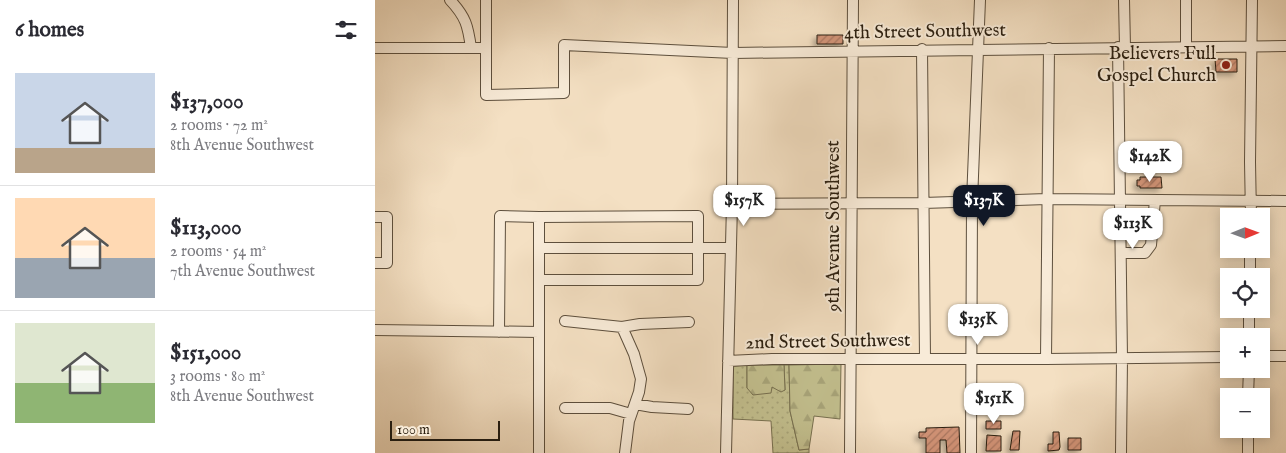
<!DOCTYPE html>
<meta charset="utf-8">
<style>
:root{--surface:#fff;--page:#f2f2f3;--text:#2b2b33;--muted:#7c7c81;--line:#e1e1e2;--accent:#111827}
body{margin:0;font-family:"IM FELL English",serif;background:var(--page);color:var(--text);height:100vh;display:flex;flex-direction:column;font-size:19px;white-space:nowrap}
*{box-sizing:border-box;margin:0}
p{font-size:16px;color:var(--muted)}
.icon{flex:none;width:28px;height:28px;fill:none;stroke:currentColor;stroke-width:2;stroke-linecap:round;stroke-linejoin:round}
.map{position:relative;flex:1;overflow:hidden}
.drawer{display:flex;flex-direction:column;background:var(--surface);width:375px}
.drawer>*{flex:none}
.needle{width:32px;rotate:89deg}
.controls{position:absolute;left:845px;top:208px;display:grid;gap:10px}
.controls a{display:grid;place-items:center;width:50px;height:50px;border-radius:0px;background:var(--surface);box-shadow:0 2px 12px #0003;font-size:25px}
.scale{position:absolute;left:15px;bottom:12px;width:110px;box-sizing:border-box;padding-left:5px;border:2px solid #2b1f10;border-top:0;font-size:14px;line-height:18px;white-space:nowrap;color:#2b1f10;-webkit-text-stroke:4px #f8ebd8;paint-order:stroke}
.price{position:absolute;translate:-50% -42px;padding:0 11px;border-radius:10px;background:#fff;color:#222;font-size:16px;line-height:32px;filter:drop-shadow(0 1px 2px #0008)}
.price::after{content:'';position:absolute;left:50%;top:30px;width:15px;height:11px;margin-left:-8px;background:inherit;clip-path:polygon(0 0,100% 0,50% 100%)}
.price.current{background:var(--accent);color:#fff}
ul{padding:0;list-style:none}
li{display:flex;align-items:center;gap:15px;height:125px;padding:0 15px}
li+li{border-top:1px solid var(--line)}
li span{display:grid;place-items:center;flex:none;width:140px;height:100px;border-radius:0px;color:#555}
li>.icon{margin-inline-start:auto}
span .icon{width:60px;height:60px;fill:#fffc;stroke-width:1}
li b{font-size:21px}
h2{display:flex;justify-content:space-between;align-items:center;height:60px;padding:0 15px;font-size:21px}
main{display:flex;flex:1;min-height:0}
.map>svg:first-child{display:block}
.green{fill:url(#green-dots);stroke:#777050}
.forest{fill:url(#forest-firs);stroke:#777050}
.building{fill:url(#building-hatch);stroke:#2b1f10;filter:url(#shadow)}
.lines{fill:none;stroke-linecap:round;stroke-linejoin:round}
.minor-casing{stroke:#5d4f3d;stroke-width:12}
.minor{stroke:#f8ebd8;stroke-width:10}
.poi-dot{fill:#8f2418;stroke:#f8ebd8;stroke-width:2}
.labels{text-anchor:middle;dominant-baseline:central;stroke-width:4;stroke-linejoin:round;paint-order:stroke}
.street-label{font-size:19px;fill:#2b1f10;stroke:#f8ebd8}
.poi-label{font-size:19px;fill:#2b1f10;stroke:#f8ebd8;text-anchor:end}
</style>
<main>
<section class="drawer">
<h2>6 homes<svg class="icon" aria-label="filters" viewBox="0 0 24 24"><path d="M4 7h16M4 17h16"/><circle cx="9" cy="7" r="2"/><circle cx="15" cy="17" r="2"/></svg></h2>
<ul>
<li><span style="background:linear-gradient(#c9d6e8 75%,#b9a48a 0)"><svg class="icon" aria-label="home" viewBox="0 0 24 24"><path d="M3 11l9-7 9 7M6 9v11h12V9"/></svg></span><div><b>$137,000</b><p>2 rooms · 72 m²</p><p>8th Avenue Southwest</p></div></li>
<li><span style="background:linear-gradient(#ffd9b3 60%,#9aa5b1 0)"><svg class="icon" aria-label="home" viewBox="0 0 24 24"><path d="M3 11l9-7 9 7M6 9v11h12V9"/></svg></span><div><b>$113,000</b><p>2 rooms · 54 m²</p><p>7th Avenue Southwest</p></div></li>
<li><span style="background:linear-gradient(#dfe7d0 60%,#8fb573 0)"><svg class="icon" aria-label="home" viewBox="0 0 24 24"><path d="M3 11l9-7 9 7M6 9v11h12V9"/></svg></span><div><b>$151,000</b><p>3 rooms · 80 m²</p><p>8th Avenue Southwest</p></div></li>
</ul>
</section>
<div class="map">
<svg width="911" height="453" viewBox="0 0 911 453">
<defs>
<pattern id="green-dots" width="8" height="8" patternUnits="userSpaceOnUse" patternTransform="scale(1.25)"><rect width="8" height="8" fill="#c3c08f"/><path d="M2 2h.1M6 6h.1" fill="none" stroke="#a8a57a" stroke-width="1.8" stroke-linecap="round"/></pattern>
<pattern id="forest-firs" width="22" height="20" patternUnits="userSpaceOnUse" patternTransform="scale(1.25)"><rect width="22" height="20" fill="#c3c08f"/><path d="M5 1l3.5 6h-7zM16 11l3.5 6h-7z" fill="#a8a57a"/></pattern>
<pattern id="building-hatch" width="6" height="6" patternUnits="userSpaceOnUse" patternTransform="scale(1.25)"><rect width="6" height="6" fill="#d29478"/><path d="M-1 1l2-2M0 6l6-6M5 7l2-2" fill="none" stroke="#ab7861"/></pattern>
<filter id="shadow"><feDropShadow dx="-3.5" dy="3.5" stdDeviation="2.5" flood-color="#0004"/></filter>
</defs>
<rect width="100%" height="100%" fill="#f4e0c3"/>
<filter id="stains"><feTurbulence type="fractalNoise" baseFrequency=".004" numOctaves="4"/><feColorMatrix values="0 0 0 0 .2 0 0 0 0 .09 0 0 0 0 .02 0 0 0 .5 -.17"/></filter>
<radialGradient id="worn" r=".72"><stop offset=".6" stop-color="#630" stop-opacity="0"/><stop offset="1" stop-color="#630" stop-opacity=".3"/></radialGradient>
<path class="green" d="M 372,365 L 372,388 L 397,387 L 410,390 L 409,365 L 414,365 L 415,411 L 424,450 L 434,449 L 434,453 L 398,453 L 396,421 L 358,419 L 358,366 Z"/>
<path class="forest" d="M 466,364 L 465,419 L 439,416 L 434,449 L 424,450 L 415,411 L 414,365 Z
M 372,365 L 409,365 L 410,390 L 406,392 L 397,387 L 396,393 L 378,395 L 372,388 Z"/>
<path class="building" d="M 442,35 L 468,35 L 468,44 L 442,44 Z
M 840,59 L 862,59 L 862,72 L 841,72 Z
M 765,177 L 786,177 L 787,188 L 765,188 L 765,186 L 762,186 L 762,180 L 765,180 Z
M 611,421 L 626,421 L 626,429 L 611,429 Z
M 584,427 L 585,453 L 572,453 L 571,440 L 565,440 L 565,453 L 551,453 L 551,438 L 544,438 L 544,432 L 551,432 L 551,428 Z
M 638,431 L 645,431 L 644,450 L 635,450 Z
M 678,432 L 684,432 L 685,447 L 684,450 L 673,451 L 673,444 L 678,444 Z
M 612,435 L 626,436 L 626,451 L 611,451 Z
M 693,438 L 706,438 L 706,450 L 693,450 Z"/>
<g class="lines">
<g class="minor-casing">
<path id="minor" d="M 75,0 C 91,17 93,26 96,48
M 111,0 L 111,95 L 189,93 L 189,45 L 358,53 L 911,46
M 749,0 L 750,47
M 811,0 L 811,47
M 743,47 L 747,358 L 746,453
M 0,48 L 111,48
M 547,49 L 550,358
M 357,204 L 548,203 L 672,199 L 911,201
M 876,216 L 875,162 L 877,0
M 0,217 L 12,217 L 12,263 L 0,263
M 164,217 L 323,216 L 323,280 L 164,280
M 164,248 L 356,248
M 746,253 L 770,253 L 776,245 L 780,200
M 875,276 L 875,249
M 190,321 L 247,327 L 265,324 L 314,322
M 247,327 L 259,354 L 266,379 L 264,392 L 254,421 L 250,453
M 0,330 L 164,332 L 164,217 L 125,216 L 124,332
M 164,332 L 164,453
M 874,336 L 874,309
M 886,356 L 911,356
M 671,359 L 674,48
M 353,361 L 397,359 L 671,359 L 854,357
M 873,396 L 874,369
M 260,404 L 277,407 L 313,409
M 190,408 L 235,408 L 256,414
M 351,453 L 357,204 L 358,0
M 475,453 L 478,0
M 596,453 L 597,201 L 605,0
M 873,453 L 873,429"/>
</g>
<use href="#minor" class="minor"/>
</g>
<circle class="poi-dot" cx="851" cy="65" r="5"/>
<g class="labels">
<g class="street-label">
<text transform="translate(550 32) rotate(-1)">4th Street Southwest</text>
<text transform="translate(459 226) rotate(-90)">9th Avenue Southwest</text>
<text transform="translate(453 342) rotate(-1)">2nd Street Southwest</text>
</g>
<g class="poi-label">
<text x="841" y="54">Believers Full<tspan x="841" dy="22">Gospel Church</tspan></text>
</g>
</g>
<rect width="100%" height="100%" filter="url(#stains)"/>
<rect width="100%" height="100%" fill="url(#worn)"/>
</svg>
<div class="controls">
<a><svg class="needle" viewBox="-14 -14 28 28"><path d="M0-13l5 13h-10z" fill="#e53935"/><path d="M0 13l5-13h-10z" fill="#7c7c81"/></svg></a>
<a><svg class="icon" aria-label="locate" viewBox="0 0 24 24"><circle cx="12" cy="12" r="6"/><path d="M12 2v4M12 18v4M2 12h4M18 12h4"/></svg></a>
<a>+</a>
<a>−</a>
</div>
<div class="scale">100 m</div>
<b class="price" style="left:775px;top:183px">$142K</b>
<b class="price" style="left:369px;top:227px">$157K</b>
<b class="price current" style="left:609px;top:227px">$137K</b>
<b class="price" style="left:758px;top:250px">$113K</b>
<b class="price" style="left:603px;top:346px">$135K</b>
<b class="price" style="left:619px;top:425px">$151K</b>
</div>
</main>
